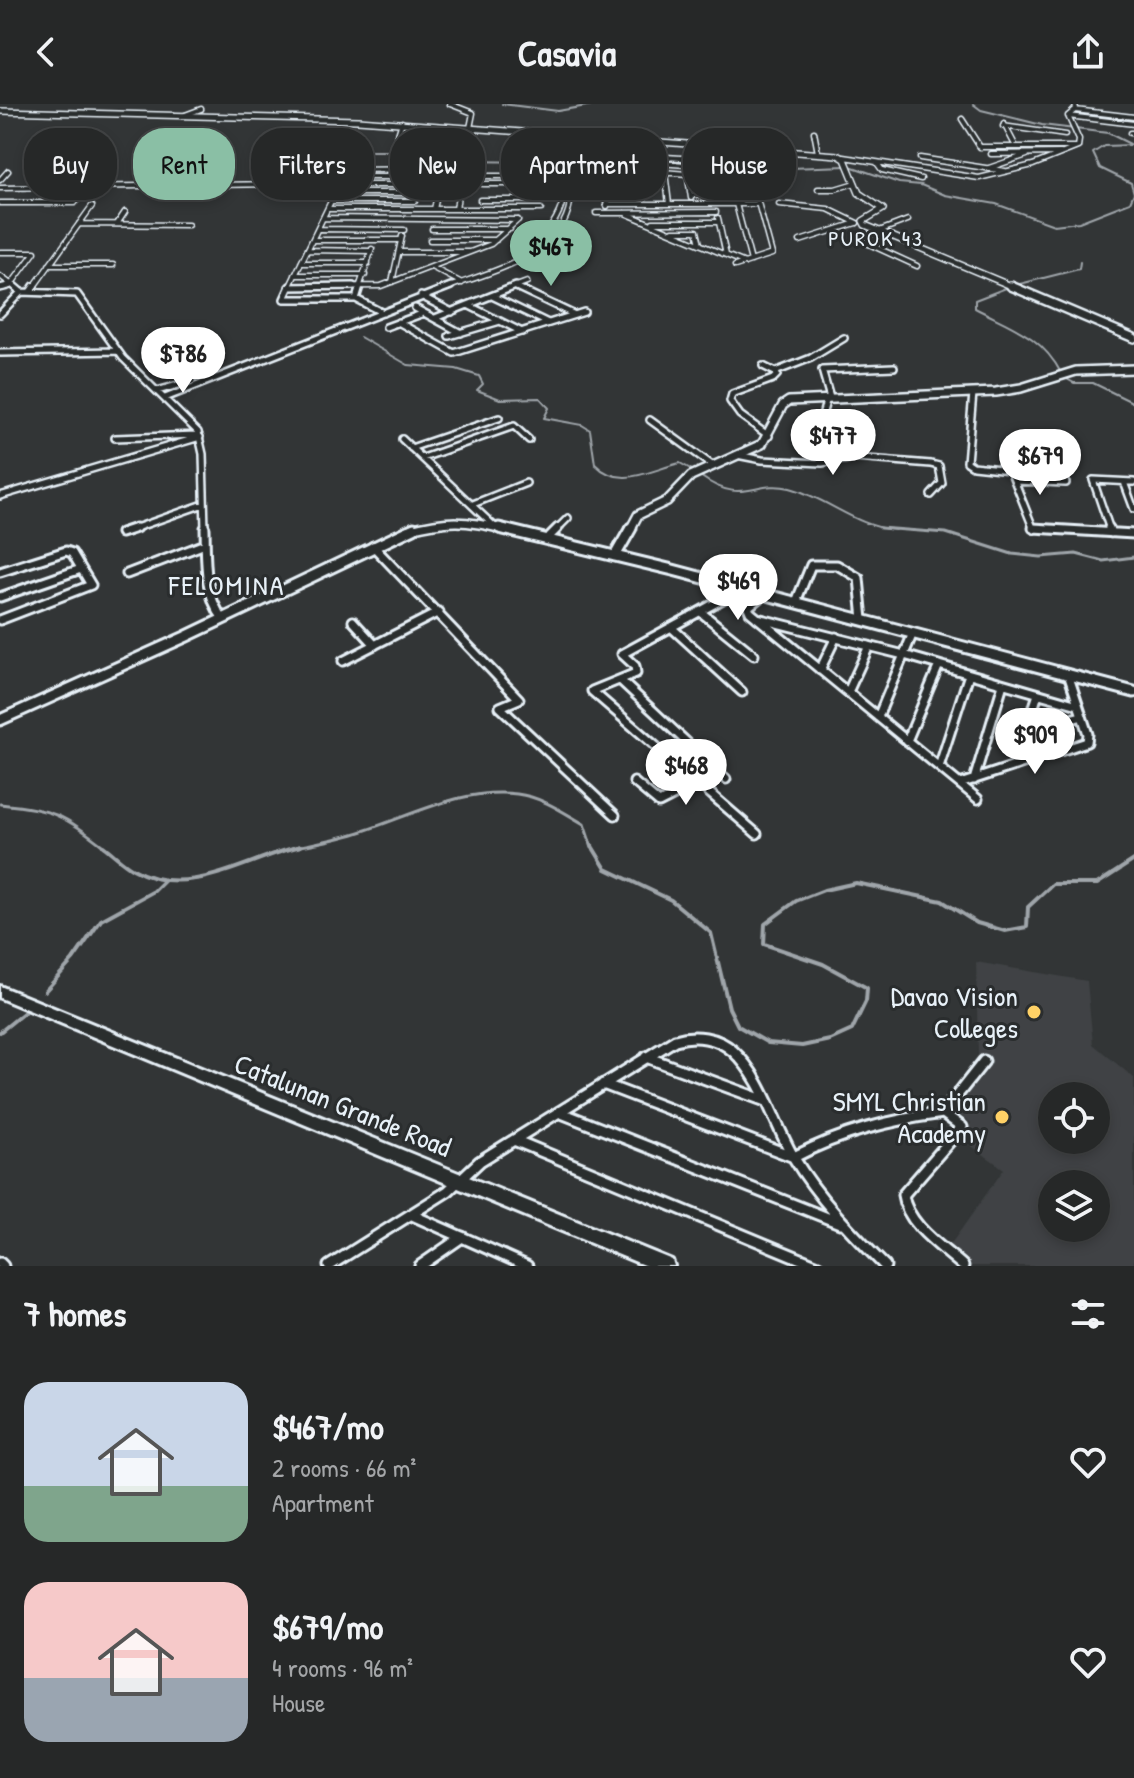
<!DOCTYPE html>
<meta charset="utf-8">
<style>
:root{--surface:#262828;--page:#323434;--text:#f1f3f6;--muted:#a4a6a8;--line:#424445;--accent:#8abfa5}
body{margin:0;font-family:"Patrick Hand",sans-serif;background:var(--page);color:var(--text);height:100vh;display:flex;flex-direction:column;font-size:30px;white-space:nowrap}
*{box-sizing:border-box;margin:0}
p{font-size:26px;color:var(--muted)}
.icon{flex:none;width:44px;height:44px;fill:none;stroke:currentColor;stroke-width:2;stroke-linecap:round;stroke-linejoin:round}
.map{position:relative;height:1162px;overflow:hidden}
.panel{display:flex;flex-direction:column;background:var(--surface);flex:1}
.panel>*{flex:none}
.hud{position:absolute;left:24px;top:24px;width:1086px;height:72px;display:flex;gap:16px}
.buttons{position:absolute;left:1038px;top:978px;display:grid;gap:16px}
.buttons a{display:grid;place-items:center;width:72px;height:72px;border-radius:50%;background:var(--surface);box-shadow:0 4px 12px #0003,0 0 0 2px var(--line);font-size:40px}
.price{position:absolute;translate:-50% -68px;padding:0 18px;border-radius:28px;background:#fff;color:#222;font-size:26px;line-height:52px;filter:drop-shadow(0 2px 4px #0008)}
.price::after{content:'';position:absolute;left:50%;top:48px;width:24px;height:18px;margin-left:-12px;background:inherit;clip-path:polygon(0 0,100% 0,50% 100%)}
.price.on{background:var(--accent);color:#111}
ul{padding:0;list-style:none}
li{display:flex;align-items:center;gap:24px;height:200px;padding:0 24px}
li span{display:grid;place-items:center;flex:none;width:224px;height:160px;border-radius:24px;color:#555}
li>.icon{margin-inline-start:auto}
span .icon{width:96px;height:96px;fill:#fffc;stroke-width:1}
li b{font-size:34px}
h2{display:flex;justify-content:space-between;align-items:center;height:96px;padding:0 24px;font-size:34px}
.pill{padding:0 28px;border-radius:32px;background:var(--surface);box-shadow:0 4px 12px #0003,0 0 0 2px var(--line);font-size:28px;line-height:72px}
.pill.on{background:var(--accent);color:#111}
header{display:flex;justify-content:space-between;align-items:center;height:104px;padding:0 24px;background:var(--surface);font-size:36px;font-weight:700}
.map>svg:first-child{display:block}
.built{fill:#3f4244;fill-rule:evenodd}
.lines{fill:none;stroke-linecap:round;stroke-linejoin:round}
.stream-far2{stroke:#9fa5aa;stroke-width:2}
.stream-far1{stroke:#9fa5aa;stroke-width:3}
.stream{stroke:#9fa5aa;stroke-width:4}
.minor-far3-casing{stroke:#e8f1f8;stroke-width:7}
.minor-far2-casing{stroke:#e8f1f8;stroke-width:10}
.minor-far1-casing{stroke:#e8f1f8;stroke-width:13}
.minor-casing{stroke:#e8f1f8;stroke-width:15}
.tertiary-far2-casing{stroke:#e8f1f8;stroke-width:8}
.tertiary-far1-casing{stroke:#e8f1f8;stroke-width:12}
.tertiary-casing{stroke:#e8f1f8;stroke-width:15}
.primary-casing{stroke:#e8f1f8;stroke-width:6}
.minor-far3{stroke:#2a2d2e;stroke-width:4}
.minor-far2{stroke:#2a2d2e;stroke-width:5}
.minor-far1{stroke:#2a2d2e;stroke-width:7}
.minor{stroke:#2a2d2e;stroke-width:9}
.tertiary-far2{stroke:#2a2d2e;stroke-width:5}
.tertiary-far1{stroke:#2a2d2e;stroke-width:7}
.tertiary{stroke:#2a2d2e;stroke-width:9}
.primary{fill:#2a2d2e;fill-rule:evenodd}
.poi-dot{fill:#ffd166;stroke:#2a2d2e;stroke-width:3}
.labels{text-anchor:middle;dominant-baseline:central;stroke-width:6;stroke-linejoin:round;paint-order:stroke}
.far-neighbourhood-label{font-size:22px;letter-spacing:2px;fill:#e8f1f8;stroke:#2a2d2e}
.quarter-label{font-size:28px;letter-spacing:2px;fill:#e8f1f8;stroke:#2a2d2e}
.near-poi-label{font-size:28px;fill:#e8f1f8;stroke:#2a2d2e;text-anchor:end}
.near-street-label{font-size:28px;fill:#e8f1f8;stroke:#2a2d2e}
</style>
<header><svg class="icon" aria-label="back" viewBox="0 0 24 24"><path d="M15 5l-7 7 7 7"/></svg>Casavia<svg class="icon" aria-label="share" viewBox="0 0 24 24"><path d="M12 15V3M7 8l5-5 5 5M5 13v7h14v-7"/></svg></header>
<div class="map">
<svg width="1134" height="1162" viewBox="0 0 1134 1162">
<rect width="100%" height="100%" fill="#323536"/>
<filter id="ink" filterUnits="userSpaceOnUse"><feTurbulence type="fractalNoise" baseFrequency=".0125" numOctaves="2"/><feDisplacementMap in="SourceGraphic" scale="16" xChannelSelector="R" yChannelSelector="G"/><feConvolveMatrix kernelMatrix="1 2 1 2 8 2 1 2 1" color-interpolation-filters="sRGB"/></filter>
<g filter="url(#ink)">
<path class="built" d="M 976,858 L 1087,877 L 1093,940 L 1134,974 L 1134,1162 L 970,1162 L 948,1144 L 1004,1065 L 960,1034 L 971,1019 L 954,1007 L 991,960 L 978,951 ZM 1052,992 L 1096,992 L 1096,1036 L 1052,1036 ZM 1052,1080 L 1096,1080 L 1096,1124 L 1052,1124 Z"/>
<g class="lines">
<path class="stream-far2" d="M 502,0 L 558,7 L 598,0
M 973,0 L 981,6 L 1042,21 L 1108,29 L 1130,40
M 360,47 L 464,47 L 462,57 L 550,58
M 850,62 L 899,79 L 921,81 L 945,91 L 996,100 L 1054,121 L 1079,118 L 1130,98 L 1134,89 L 1131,79 L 1100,64 L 1093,49 L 1104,42 L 1133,41
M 761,65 L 847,62
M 1016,181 L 1079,165 L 1080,158
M 1006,184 L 975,196 L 975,204 C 1011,223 1041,231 1061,269
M 360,233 L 408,261 L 456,265 L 479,272 L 483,280 L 477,286 L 500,295 L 540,294 L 549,304 L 544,314 L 582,321 L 590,326 L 595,360 C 620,386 650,366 680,359 L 694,367
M 1065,274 L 1074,279 L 1093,279 L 1134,299
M 700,372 C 743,403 754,375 790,384 C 827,394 857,423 895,426"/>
<path class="stream-far1" d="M 880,424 L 946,429 L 1012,450 L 1041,453 L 1076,450 L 1103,457 L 1134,453
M 0,700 C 55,706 62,710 106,744
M 292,744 C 315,739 340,735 363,727 C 412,711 464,683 517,690 C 542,693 563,708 584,720 L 592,744"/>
<path class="stream" d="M 103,742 C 113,749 122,759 133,765 C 188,797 247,754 301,742
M 592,742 L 606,765 L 671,796 L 711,829 L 729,904 L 738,922 L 768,939 L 802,942 L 830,936 L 852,926 L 866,897 L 867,884 L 823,860 L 764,840 L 765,820 L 796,797 L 824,786 L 856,779 L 942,797 L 977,819 L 1005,827 L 1027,823 L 1028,803 L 1053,780 L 1097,780 L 1134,756
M 45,887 L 73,856 L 101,816 L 154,787 L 165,776
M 0,928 L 27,906"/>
<g class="minor-far3-casing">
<path id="minor-far3" d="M 450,0 L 473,9 L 470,24
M 1075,6 L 1134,13
M 185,11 L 201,5
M 1068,12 L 1134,20
M 962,15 L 980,43 L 1076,43
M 1004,20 L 1014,39
M 1003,22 L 1065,31
M 814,28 L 818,49
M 1130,29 L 1134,29
M 737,35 L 772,37 L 772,46
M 395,40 L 402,18
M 567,47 L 747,58 L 772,150 L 735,162
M 991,50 L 1061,49
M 844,53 L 979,74 L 1033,61 L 1078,43 L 1079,36 L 1068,12 L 1076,5 L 1075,0
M 920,54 L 1005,67
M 603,55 L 686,61
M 705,55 L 713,91
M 726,57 L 735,91
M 603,59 L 607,102
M 877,59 L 882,66 L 921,75
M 604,63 L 687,70
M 989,64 L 1027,51
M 347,66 L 443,65 L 434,105
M 687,67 L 691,94
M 665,68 L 669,100
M 604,71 L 644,75
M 441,72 L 540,72
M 343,73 L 421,73
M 0,76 L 8,67
M 482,80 L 531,80
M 340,81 L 419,81
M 567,81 L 605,80
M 0,84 L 292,80
M 818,85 L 835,85 L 855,79
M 530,88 L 568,88
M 336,89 L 417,89
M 606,91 L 646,91
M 691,91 L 756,91
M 480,96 L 530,96
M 332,97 L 415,97
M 0,99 L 75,99 L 96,71
M 606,100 L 758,100
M 736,100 L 751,157
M 779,100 L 828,105 L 857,119
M 328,105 L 541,105
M 456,105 L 461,72
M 596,109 L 716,108
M 625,109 L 745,159
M 324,114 L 518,116
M 718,114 L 726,151
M 908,116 L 858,135 L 917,162
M 653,118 L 718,118
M 79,120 L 188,121
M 117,120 L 125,108
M 319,125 L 404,126
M 432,125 L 510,125
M 673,127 L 697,127 L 700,140
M 313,136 L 401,136
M 430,136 L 496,136
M 800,137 L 856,119
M 534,141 C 572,108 566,77 565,31
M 308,146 L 371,147
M 0,148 L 35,148 L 10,182 L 0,184
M 399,148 L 469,148
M 301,159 L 368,159
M 49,161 L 113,161
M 433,164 L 462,179
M 295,171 L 365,171
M 0,172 L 16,184
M 392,178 L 402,132
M 289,183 L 381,182 L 491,140 L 518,116
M 516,183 L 519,184
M 33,184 L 92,102
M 289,184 L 348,62
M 359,184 L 372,145
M 446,184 C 484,170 549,155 566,113 C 576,89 571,57 571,32
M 511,184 L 527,178"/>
</g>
<g class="minor-far2-casing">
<path id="minor-far2" d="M 14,182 L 21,188 L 77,190 L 123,254 L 198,328 L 203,350 L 205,426
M 290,182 L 284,195 L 356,195 L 383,209
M 289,183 L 353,182
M 516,183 L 575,211
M 0,184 L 8,182
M 30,188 L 34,182
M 421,192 L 452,208
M 492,192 L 548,219
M 356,195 L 360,182
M 468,201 L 522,228
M 415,204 L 461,229
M 0,210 L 21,188
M 435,214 L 516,182
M 398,218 L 454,249 L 584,208
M 386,223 L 424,209
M 449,232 L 500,217
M 0,249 L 118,247
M 763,262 L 775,268
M 157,287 L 192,277
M 973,289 L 967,358 L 973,362 L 1010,366 L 1034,426
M 165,294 L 451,182
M 830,294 L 822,266 L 894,263
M 650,316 L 712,361
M 769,332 L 740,311 L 730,297 L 732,290 L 773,275 L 777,271 L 775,268 L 811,254 L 844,234
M 115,334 L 197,331
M 402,335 L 494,422
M 815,336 L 827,294
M 411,344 L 499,314
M 737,351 L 762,356 L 822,359 L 855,354 L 931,360 L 939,362 L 942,379 L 931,391
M 423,354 L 514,322 L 529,336
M 1015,377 L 1066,379
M 1124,378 L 1134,405
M 0,392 L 200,333
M 473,400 L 526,379
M 130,426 L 204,400
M 556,426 L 568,414
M 1110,426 L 1093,376 L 1134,378"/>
</g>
<g class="minor-far1-casing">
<path id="minor-far1" d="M 205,424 C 206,456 203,488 223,515
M 1033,424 L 1134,430
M 1109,424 L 1111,429
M 121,429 L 136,424
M 547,435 L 558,424
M 373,442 L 519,595 L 500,603 L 615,711
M 0,468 L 66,447 L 72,449 L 91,481 L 0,516
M 127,470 L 205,440
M 743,484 L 622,550 L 635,562 L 636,569 L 592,587 L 757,730
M 764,490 L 748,503 L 750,508 L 978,695
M 0,493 L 81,465
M 796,498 L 811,461 L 837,461 L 859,474 L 863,516
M 702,509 L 754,551
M 757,514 L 904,551 L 1078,601
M 353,517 L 375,541
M 672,524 L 742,588
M 343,557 L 439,508
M 820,566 L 836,533
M 620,576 L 726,675
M 848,588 L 869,542
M 878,613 L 913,529
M 1026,627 L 1082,612
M 907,637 L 939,561
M 1015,662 L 1038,590
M 939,663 L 969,570
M 974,676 L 1003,580
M 634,678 L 659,699 L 698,679
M 960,680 L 1087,638 L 1088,630 L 1068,570"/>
</g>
<g class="minor-casing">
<path id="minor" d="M 646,953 L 763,996
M 603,980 L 794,1053 C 842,1028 890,1016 943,1009 L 962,1023 L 903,1091 C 907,1121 942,1143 963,1162
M 559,1008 L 840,1119
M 943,1009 L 984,957
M 514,1036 L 818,1162
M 412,1111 L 527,1162
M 0,1159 L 3,1162
M 329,1162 L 448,1087 L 480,1057 L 675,936 C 695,930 717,933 733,947 C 763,974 774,1020 794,1054 C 818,1094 852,1129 885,1162
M 420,1162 L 462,1133"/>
</g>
<g class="tertiary-far2-casing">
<path id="tertiary-far2" d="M 0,7 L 358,16 L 838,51 L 845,55 L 859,89 L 883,105 L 863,117 L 865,121 L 1016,184"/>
</g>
<g class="tertiary-far1-casing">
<path id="tertiary-far1" d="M 1011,182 L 1134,234
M 407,426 C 448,415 466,416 507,426
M 630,426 L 638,411 L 667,397 L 691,372 L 762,340 L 783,301 L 789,297 L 996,288 L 1021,284 L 1076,267 L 1134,265"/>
</g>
<g class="tertiary-casing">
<path id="tertiary" d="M 499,424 L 673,466 L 1134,588
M 615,452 L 631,424
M 0,616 L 185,533 L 414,424"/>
</g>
<g class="primary-casing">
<path id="primary" d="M 0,882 L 672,1156 L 674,1162 L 646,1162 L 0,894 Z"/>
</g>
<use href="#minor-far3" class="minor-far3"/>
<use href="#minor-far2" class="minor-far2"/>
<use href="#minor-far1" class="minor-far1"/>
<use href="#minor" class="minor"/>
<use href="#tertiary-far2" class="tertiary-far2"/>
<use href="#tertiary-far1" class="tertiary-far1"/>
<use href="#tertiary" class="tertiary"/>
<use href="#primary" class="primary"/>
</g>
</g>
<g class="poi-dot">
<circle cx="1034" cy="908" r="8"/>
<circle cx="1002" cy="1013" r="8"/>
</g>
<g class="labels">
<g class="far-neighbourhood-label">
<text x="876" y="134">PUROK 43</text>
</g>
<g class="quarter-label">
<text x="227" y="481">FELOMINA</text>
</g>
<g class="near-poi-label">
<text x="1018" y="892">Davao Vision<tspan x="1018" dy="32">Colleges</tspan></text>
<text x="986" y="997">SMYL Christian<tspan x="986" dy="32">Academy</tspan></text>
</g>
<g class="near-street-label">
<text transform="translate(343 1001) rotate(22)">Catalunan Grande Road</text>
</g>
</g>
</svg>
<div class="buttons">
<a><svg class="icon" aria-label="locate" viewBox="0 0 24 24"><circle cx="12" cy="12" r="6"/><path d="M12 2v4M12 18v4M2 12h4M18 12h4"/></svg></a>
<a><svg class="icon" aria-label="layers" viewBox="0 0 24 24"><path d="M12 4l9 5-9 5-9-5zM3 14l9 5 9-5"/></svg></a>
</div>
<b class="price on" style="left:551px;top:184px">$467</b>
<b class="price" style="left:183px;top:291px">$786</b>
<b class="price" style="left:833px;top:373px">$477</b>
<b class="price" style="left:1040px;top:393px">$679</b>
<b class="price" style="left:738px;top:518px">$469</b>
<b class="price" style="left:1035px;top:672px">$909</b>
<b class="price" style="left:686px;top:703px">$468</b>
<div class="hud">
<a class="pill">Buy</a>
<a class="pill on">Rent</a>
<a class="pill">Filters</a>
<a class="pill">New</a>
<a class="pill">Apartment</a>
<a class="pill">House</a>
</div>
</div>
<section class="panel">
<h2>7 homes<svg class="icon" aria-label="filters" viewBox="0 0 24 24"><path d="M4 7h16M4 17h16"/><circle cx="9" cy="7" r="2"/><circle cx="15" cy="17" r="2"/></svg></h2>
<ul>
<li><span style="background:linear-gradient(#c9d6e8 65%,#7fa58c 0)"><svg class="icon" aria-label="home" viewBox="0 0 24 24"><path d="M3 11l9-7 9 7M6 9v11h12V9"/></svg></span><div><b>$467/mo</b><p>2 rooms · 66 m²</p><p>Apartment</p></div><svg class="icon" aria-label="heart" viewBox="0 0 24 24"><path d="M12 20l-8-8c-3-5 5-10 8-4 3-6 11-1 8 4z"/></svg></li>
<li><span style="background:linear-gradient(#f6c9c9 60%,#9aa5b1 0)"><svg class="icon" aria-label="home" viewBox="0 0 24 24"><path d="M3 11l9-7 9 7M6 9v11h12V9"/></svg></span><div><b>$679/mo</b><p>4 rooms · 96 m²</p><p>House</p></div><svg class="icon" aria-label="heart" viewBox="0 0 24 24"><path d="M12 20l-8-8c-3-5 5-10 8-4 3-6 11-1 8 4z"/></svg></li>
</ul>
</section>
